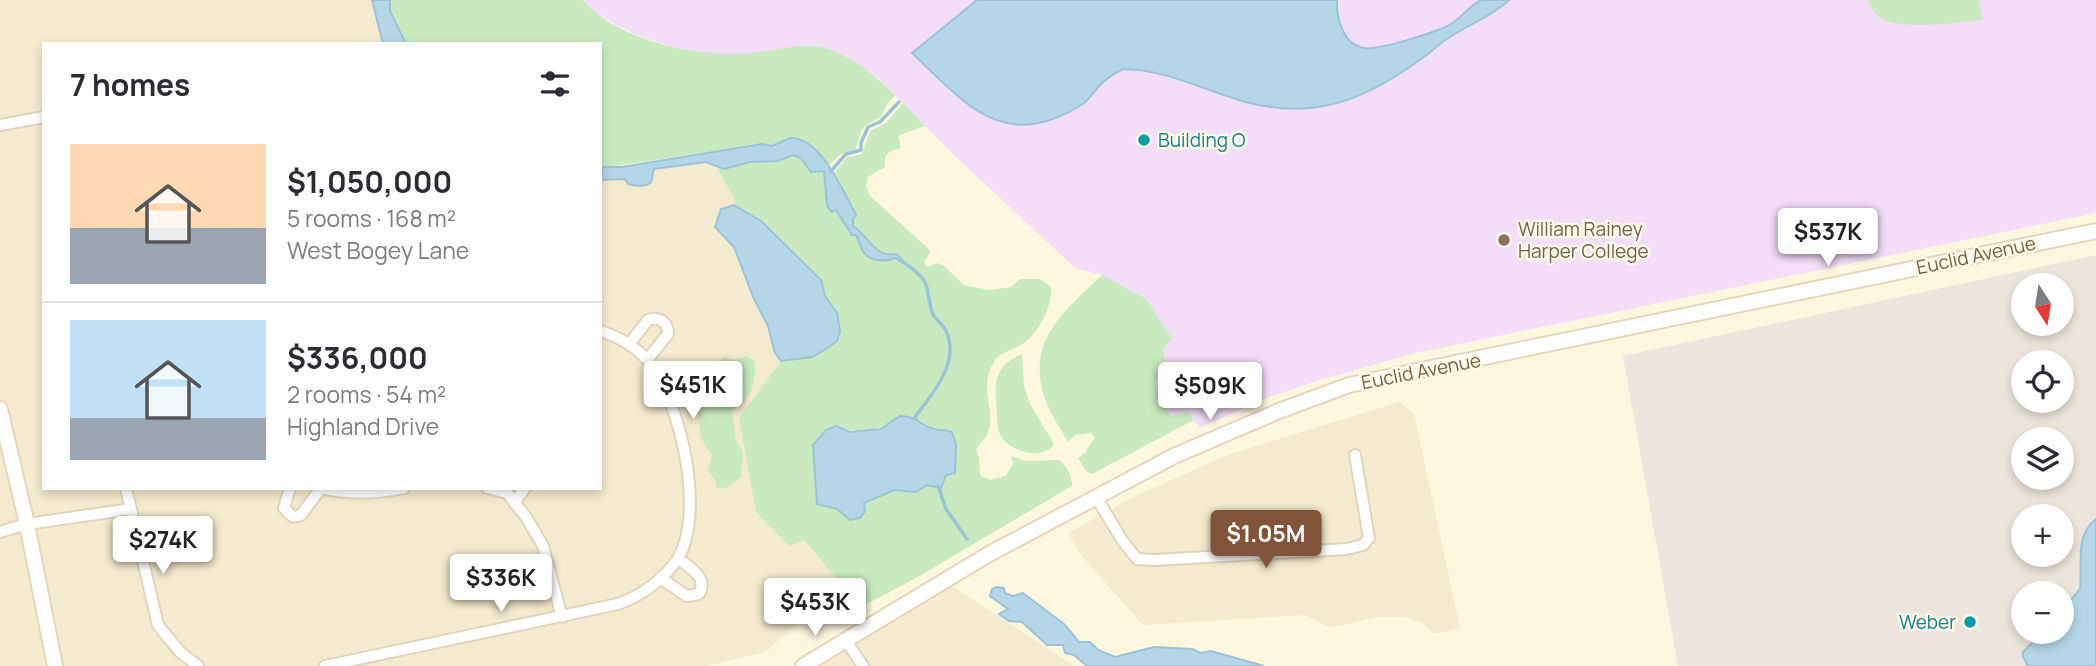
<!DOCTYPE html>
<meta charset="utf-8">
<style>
:root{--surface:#fff;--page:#f7f7f7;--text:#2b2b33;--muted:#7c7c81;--line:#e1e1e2;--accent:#815439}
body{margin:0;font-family:Manrope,sans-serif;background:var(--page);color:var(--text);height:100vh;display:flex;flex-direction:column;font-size:26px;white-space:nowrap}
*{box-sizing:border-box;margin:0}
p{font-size:23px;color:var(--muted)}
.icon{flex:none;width:38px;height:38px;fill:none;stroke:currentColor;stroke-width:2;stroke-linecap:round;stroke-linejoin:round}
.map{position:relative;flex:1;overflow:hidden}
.sheet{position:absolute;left:42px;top:42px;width:560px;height:448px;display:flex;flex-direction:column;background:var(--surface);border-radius:0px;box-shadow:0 4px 10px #0003}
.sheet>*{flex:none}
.needle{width:46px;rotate:168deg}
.fabs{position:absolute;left:2011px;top:273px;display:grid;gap:14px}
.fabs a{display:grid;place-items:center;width:63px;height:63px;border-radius:50%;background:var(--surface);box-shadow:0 4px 10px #0003;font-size:35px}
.price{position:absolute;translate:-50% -60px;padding:0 16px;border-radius:7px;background:#fff;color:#222;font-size:23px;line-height:46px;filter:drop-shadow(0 2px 4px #0008)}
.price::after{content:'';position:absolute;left:50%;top:42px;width:21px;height:16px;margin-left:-10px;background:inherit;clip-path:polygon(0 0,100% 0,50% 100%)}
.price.selected{background:var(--accent);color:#fff}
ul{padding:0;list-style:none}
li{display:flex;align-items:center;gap:21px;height:175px;padding:0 28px}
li+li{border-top:2px solid var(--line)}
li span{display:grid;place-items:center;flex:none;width:196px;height:140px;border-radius:0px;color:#555}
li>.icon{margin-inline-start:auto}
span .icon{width:84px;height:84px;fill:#fffc;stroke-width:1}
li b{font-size:30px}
h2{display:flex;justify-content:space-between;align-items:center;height:84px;padding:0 28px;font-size:30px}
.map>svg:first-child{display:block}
.residential{fill:#f4eace}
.industrial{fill:#ebe5db;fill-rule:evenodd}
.education{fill:#f3ddf8}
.green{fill:#c8eabe;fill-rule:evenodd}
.water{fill:#b4d6e6;stroke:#9ac3d8;stroke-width:2}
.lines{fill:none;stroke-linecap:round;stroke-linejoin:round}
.stream{stroke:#9ac3d8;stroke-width:3.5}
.minor-casing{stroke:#e0d4bc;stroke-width:14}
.secondary-casing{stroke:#e6d6b9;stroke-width:18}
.minor{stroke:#fff;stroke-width:10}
.secondary{stroke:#fff;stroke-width:14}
.culture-dot{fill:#0f9aa8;stroke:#fffae6;stroke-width:2.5}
.education-dot{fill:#8d6e63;stroke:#fffae6;stroke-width:2.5}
.labels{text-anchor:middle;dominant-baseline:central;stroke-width:5;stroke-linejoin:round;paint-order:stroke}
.culture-label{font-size:19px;fill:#0d838f;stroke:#fffae6;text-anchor:start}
.education-label{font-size:19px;fill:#785e54;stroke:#fffae6;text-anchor:start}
.street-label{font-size:19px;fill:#735f47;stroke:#fffae6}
</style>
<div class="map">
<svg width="2096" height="666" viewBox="0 0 2096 666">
<rect width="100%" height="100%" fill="#fdf7e0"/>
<path class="residential" d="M 0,0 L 372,0 L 383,44 L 44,44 L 44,488 L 600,488 L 600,180 L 625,179 L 628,184 L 638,186 L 648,184 L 653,169 L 706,162 L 717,168 L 735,200 L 734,205 L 721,209 L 715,227 L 734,247 L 754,299 L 768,326 L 775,353 L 781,361 L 739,418 L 804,540 L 843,585 L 765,652 L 706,666 L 0,666 Z
M 1399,402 L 1414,414 L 1460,628 L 1441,633 L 1433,633 L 1423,623 L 1404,617 L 1376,617 L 1330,628 L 1306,615 L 1143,625 L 1081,555 L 1068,533 L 1131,498 L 1230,454 Z
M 943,580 L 1074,666 L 803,666 Z"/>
<path class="industrial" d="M 2096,255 L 2096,666 L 1678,666 L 1623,356 ZM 2023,285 L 2062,285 L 2062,324 L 2023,324 ZM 2023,362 L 2062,362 L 2062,401 L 2023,401 ZM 2023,439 L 2062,439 L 2062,478 L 2023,478 ZM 2023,516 L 2062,516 L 2062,555 L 2023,555 ZM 2023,593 L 2062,593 L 2062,632 L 2023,632 Z"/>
<path class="education" d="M 583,0 L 2096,0 L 2096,213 L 1416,353 L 1316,381 L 1267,398 L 1199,428 L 1189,412 L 1171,416 L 1164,406 L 1155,382 L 1102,275 L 1075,268 L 954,155 L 879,79 L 848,57 L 825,48 L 733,55 L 702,53 L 673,47 L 639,36 L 614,24 L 590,9 Z"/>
<path class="green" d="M 390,0 L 583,0 C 617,41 699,58 751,53 C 775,51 800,42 825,48 C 852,55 875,76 895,95 L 887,104 L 881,117 L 866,125 L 861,131 L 856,149 L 841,154 L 829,165 L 807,144 L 790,138 L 772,146 L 762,144 L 602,168 L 600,44 L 406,44 L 390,11 Z
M 1868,0 L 1978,0 L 1983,20 C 1958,22 1903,31 1881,18 C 1874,14 1871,7 1868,0 Z
M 903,103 L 925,126 L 898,136 L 901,148 L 889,152 L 885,157 L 885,167 L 868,177 L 866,186 L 870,196 L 931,251 L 924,262 L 927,267 L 937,263 L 944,266 L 964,285 L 989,290 L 1011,287 L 1020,279 L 1040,279 L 1051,287 C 1052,307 1040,331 1024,343 C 1016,349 1001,352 996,359 C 976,386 997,410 988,432 C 986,438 980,444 976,450 C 981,458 978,467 981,476 L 990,480 L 1005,476 L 1013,464 L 1011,456 L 1026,461 L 1059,460 C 1066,465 1073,477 1072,486 L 916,578 L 846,615 L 837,603 L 842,585 L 804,540 L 789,546 L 756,512 L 739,418 L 781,361 L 812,357 L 837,313 L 825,296 L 821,280 L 761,221 L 734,205 L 735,200 L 717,168 L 731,168 L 750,162 L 778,161 L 793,154 L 824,171 L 835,209 L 852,234 L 856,235 L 862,250 C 873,259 881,264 895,258 L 908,268 L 896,254 L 886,256 L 874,248 L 853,226 L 853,219 L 835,172 L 847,157 L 862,154 L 870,131 L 886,123 ZM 900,416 L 915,417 L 935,430 L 944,429 L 916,492 L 894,490 L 864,503 L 865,511 L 860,518 L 849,520 L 837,509 L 836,426 C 861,436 878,430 900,416 Z
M 1102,275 L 1146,299 L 1172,339 L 1163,348 L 1167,373 L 1155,382 L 1164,406 L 1171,416 L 1189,412 L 1194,420 L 1092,474 L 1086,471 L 1078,458 L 1085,453 L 1095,437 L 1091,433 L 1075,435 L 1068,442 C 1061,429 1052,417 1047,404 C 1023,343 1062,313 1102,275 Z
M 1022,354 L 1024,386 L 1030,404 L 1054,444 C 1044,461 1012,452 1002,438 C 997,431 997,420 997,412 C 994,383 994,366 1022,354 Z
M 747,356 L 755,362 C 756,383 752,400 732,410 L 736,440 L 743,452 L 741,477 L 724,489 L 716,487 L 715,479 L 708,472 L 712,455 C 709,451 705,446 703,441 C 697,430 697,401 705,391 C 711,383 720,380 723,370 L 719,363 L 723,357 L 733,360 Z"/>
<path class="water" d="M 372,0 L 390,0 L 390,11 L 406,44 L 383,44 Z
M 977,0 L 1337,0 C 1336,17 1343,45 1364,48 C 1381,50 1432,33 1448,26 C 1460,20 1471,3 1482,0 C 1490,0 1501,0 1509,0 C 1492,16 1470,24 1450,37 C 1441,42 1434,50 1425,56 C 1369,98 1317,121 1246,102 C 1205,91 1166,69 1123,69 C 1115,73 1107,78 1101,84 C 1094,91 1090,99 1083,104 C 1004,154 967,105 912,53 Z
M 790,138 C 820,136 844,193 856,215 L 853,219 L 853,226 C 869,236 874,258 896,254 L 912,269 L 895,258 C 885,262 869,262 863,251 C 860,246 859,241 856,235 L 852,235 L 836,210 L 832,212 L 827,206 L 824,171 L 811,172 L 801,158 L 793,155 L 778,161 L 750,162 L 724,169 L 706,162 L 654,169 C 652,173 653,176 652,180 C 649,188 634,186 628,184 L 625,179 L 600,180 L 600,167 L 622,167 L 762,144 L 772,146 Z
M 734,205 L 761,221 L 821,280 L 825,296 L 837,313 L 840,331 L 837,341 L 829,347 L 812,357 L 781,361 L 775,353 L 768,326 L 754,299 L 734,247 L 715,227 L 721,209 Z
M 900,416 C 920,417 918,424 934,429 C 940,431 945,429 952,432 L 956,445 L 955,473 L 946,475 L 941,488 L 927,485 L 916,492 L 894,490 L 864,503 L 865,511 L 860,518 L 850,520 L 837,509 L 817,504 L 813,445 L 826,430 L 836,426 L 850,432 L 880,429 Z
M 2096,519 L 2096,666 L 2028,666 L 2023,657 L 2023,652 L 2043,632 L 2062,632 L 2062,611 L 2080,589 C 2083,564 2074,536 2096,519 Z
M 997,587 L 1004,588 L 1005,593 L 1013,596 L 1023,593 L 1064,624 L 1079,642 L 1090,642 L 1098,650 L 1115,657 L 1154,647 L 1192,649 L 1201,653 L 1211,651 L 1264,666 L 1087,666 L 1074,655 L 1065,653 L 1063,645 L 1047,645 L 1022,622 L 1009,621 L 999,614 L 1008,609 L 990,596 L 992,589 Z"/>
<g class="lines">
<path class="stream" d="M 831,171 L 846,154 L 861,150 L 861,143 L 868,127 L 880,122 L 899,102
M 909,266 C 933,285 924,285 932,312 C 934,319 941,322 945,329 C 962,361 933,393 915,417 L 916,419
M 938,486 L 946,509 L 967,539"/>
<g class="minor-casing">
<path id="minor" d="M 0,125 L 44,117
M 629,344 L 648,320 C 659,316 668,322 668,334 L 647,360
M 126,488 L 158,625 L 180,652 L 198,666
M 290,488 L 284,508 L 293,517 L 301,515 L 321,488
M 320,488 C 349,495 375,494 404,488
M 487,488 L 507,493 L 526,517 L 543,546 L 562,617
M 1096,497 L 1122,540 L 1137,559 L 1154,560 L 1347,549 L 1363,545 L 1369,538 L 1355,455
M 514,503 L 525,488
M 0,532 L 27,524 L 131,509
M 660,578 L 687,596 L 699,594 C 709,577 689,568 678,558
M 846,641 L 863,666
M 325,666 L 618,604 C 641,596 663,580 677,560 C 706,515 681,407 652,366 C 640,349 620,337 600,331"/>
</g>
<g class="secondary-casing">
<path id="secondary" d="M 0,409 L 27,524 L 55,666
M 803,666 L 989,554 L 1174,456 L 1279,411 L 1349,385 L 2096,231"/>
</g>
<use href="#minor" class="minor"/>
<use href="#secondary" class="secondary"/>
</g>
<g class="culture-dot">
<circle cx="1144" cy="140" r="7"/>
<circle cx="1970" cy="622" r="7"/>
</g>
<circle class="education-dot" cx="1504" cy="240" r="7"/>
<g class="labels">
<g class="culture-label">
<text x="1158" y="140">Building O</text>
<text x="1956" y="622" text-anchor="end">Weber</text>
</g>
<g class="education-label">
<text x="1518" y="229">William Rainey<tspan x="1518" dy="22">Harper College</tspan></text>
</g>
<g class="street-label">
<text transform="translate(1976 255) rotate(-12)">Euclid Avenue</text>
<text transform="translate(1421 371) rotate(-11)">Euclid Avenue</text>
</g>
</g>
</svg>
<div class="fabs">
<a><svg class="needle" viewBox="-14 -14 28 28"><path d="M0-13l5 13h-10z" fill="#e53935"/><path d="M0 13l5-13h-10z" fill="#7c7c81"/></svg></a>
<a><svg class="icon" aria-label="locate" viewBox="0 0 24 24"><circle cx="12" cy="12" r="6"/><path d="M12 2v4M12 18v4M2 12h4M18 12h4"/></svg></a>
<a><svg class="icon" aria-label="layers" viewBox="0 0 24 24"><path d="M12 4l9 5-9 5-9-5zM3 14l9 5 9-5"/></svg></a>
<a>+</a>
<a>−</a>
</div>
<b class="price" style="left:1828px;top:268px">$537K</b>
<b class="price" style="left:693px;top:421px">$451K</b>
<b class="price" style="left:1210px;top:422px">$509K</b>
<b class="price selected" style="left:1266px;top:570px">$1.05M</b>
<b class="price" style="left:163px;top:576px">$274K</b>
<b class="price" style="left:501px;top:614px">$336K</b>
<b class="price" style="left:815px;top:638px">$453K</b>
<section class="sheet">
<h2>7 homes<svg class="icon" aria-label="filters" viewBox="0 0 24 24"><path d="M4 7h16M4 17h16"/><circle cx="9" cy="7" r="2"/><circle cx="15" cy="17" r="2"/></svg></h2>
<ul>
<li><span style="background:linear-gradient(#ffd9b3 60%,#9aa5b1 0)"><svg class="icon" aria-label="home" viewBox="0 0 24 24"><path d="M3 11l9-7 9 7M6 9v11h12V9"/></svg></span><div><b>$1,050,000</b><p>5 rooms · 168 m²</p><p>West Bogey Lane</p></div></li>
<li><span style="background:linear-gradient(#bfe0f5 70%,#9aa5b1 0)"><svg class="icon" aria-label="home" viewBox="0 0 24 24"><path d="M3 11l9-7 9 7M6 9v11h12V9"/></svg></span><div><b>$336,000</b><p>2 rooms · 54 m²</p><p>Highland Drive</p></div></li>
</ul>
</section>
</div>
